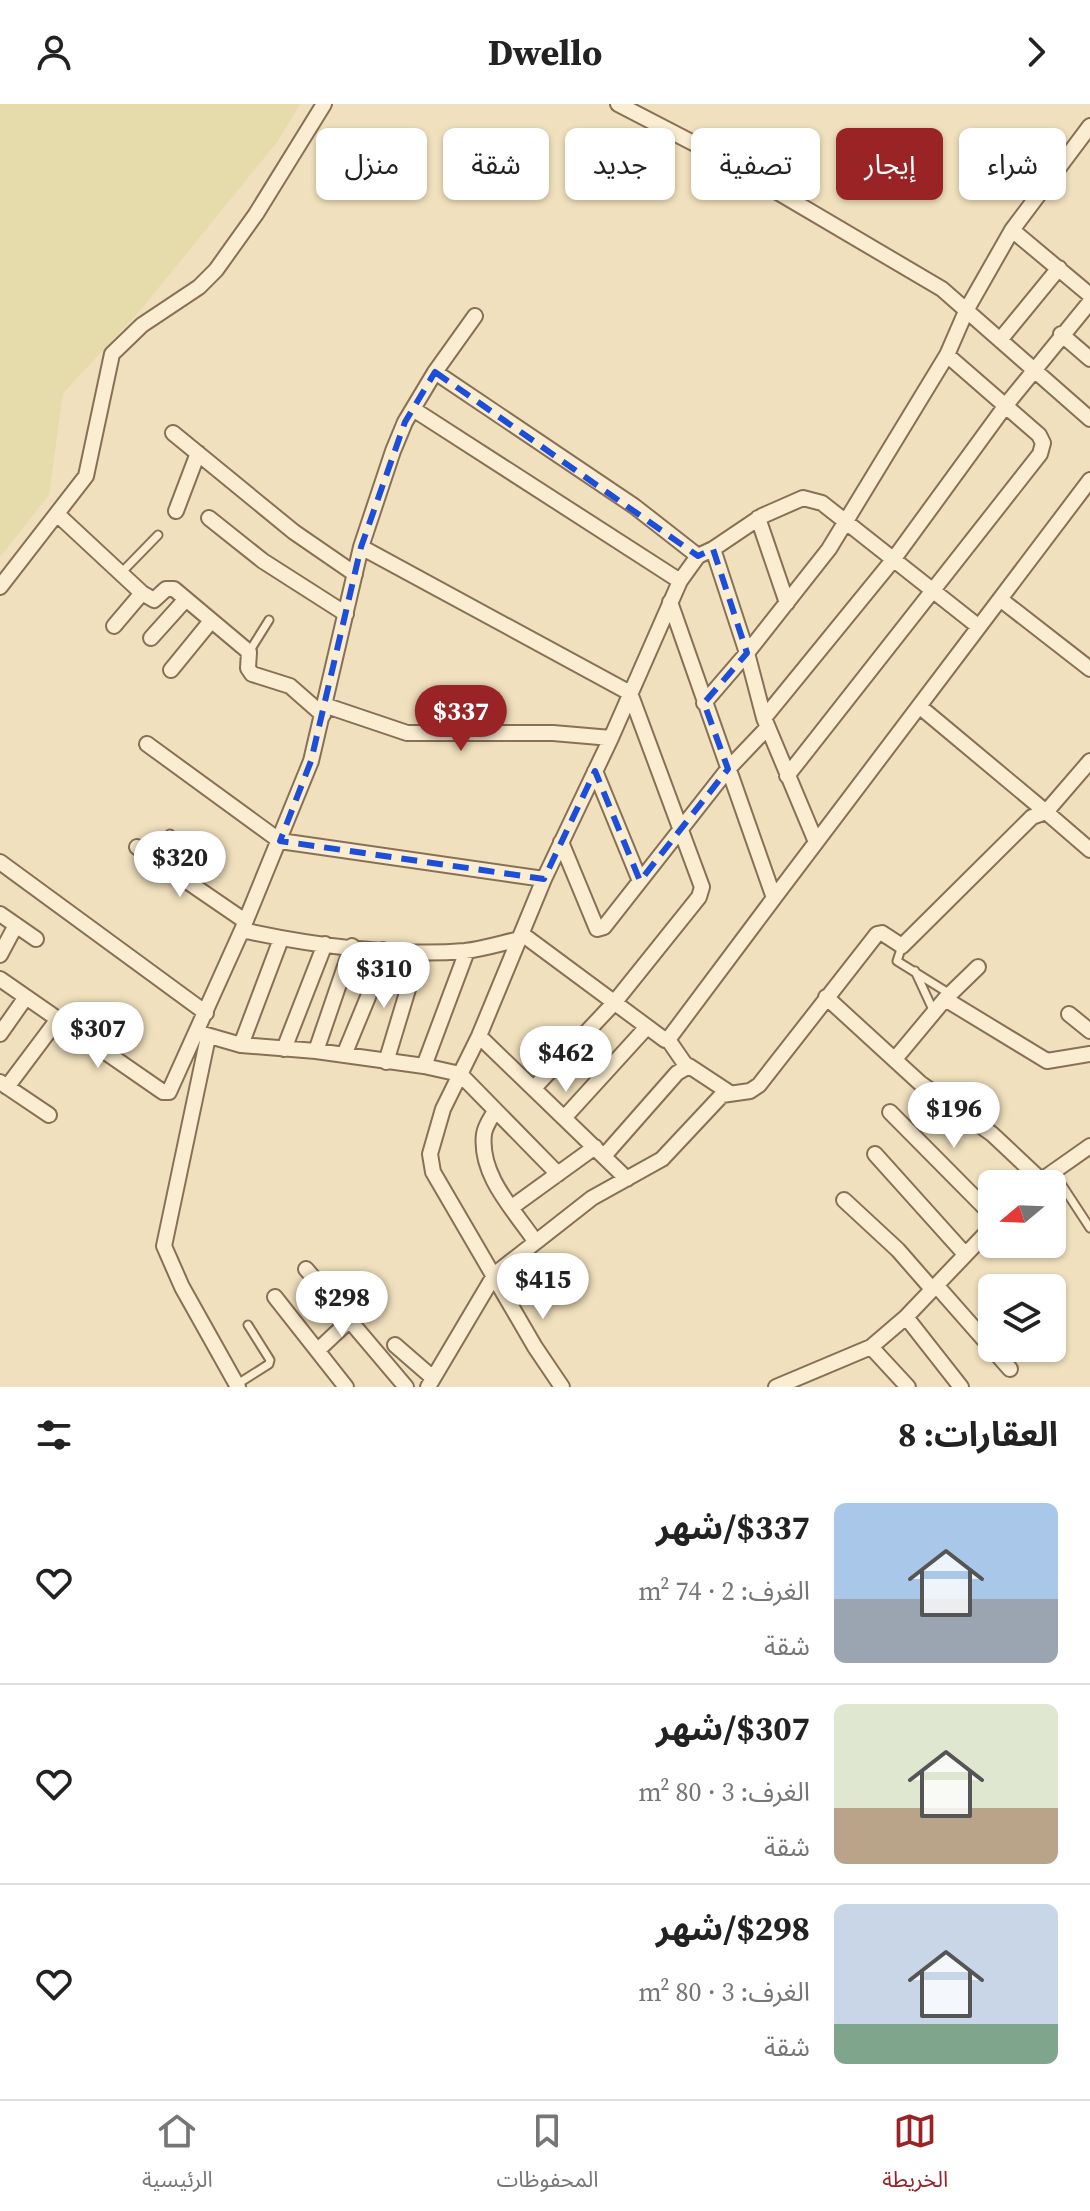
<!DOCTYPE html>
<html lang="ar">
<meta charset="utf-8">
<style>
:root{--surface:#fff;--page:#f2f2f2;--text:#222;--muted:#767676;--line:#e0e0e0;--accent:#9a2326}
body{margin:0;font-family:"Source Serif 4","Noto Sans Arabic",serif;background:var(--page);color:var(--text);direction:rtl;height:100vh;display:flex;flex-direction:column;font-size:30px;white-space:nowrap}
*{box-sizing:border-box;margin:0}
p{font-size:26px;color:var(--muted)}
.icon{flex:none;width:44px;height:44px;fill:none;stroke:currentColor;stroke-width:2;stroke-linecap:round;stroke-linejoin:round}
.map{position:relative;height:1283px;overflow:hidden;direction:ltr}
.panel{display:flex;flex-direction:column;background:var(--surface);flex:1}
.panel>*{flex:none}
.top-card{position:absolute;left:24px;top:24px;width:1042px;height:72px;direction:rtl;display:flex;gap:16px}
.needle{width:52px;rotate:251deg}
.fabs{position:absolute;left:978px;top:1066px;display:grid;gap:16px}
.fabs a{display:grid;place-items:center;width:88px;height:88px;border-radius:12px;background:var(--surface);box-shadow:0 2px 6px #0004;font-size:40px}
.price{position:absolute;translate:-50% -68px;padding:0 18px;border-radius:28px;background:#fff;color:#222;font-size:26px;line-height:52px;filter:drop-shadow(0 2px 4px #0008)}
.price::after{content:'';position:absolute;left:50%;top:48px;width:24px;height:18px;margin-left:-12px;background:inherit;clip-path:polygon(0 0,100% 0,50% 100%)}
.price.active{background:var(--accent);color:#fff}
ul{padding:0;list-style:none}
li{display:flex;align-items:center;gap:24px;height:200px;padding:0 32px}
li+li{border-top:2px solid var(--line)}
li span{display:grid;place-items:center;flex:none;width:224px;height:160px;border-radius:12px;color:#555}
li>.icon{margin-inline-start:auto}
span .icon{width:96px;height:96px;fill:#fffc;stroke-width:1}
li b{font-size:34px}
h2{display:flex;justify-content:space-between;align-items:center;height:96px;padding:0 32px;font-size:34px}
.tag{padding:0 28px;border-radius:12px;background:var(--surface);box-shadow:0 2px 6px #0004;font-size:28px;line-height:72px}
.tag.active{background:var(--accent);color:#fff}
header{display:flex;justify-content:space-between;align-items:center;height:104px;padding:0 32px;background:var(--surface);font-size:36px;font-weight:700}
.menu{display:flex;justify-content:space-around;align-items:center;height:112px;border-top:2px solid var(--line);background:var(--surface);font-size:22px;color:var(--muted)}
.menu a{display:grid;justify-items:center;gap:4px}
.menu .active{color:var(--accent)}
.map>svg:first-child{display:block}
.farmland{fill:#e6dbaa}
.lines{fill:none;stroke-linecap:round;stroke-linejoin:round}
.service-casing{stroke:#887056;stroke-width:11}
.minor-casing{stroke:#887056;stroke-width:18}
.service{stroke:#faedd1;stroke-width:7}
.minor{stroke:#faedd1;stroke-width:14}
.marked{fill:none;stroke:#1d4ed8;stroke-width:6;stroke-dasharray:16 10;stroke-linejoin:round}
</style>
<header><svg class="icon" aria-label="forward" viewBox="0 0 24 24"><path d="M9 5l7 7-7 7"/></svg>Dwello<svg class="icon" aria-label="person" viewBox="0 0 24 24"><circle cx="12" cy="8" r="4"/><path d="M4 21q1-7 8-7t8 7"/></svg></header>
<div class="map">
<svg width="1090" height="1283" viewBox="0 0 1090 1283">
<rect width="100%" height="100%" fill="#f0e0bd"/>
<path class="farmland" d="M 0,0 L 300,0 L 278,37 L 138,209 L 63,289 L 49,391 L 0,453 Z"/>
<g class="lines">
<g class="service-casing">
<path id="service" d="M 122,468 L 158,431
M 249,548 L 269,516
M 157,756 L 170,730
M 179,771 L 191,744
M 902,842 L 897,857 L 950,890
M 915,867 L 934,908
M 1054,1069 L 1090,1124
M 236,1281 L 269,1260 L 270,1256 L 248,1221"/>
</g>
<g class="minor-casing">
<path id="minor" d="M 618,0 L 701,43 L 942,185 L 1090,315
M 1012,126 L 1090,191
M 1061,230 L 1090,255
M 1000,236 L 1059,164
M 435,268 L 634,402 L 698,452
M 413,305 L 680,477
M 173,329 L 294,428 L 355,470
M 176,407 L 198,349
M 57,410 L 142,489 L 154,496 L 166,485 L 174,485 L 249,548 L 248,564 L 252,570 L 290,582 L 323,611
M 209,414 L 263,457 L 346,510
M 758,414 L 787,499
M 361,443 L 630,589 L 702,783 L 699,793 L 614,899 L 534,984
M 713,445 L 747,549 L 764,614 L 816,738
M 0,483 L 86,372 L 112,250 L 142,221 L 199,183 L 216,166 L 256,110 L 324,0
M 1000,495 L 1090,565
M 670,498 L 774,794 L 1090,376
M 114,522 L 142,489
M 151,534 L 186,495
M 171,566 L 211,517
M 704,599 L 747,549 L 829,445 L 947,251 L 967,205 L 1012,126 L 1090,22
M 324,601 L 407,629 L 553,629 L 611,634
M 764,614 L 893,456 L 1006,301 L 1090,198
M 147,640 L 280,737 L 544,775
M 1090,657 L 1046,708 L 1090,746
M 595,667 L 640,777
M 787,672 L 1040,350 L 1043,339 L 1039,331 L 947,251
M 561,738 L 597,825 L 604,823 L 728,665 L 768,623
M 137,743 L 245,817
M 0,758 L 206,909
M 0,810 L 36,835
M 242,826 C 310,841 396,853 465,847 C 483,845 502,839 520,835
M 522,830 L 665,936 L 670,933 L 774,794
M 0,851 L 16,821
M 0,875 L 163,988 L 169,988 L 242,826 L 311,657 L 361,443 L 393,347 L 405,318 L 435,268 L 475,212
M 826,893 L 920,979 L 992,1030 L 1041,1076
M 945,895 L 1047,957 L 1090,950
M 1069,910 L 1090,927
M 196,928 L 241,941 L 316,947 L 424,962 L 460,970 L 558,1070
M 0,930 L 26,893
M 479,932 L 627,1075
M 208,933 L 164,1142 L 182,1183 L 238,1283
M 667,934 L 687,963
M 241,941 L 281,835
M 284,945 L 325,840
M 316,947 L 352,842
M 344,951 L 368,893 L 383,846
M 895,955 L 945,895 L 978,863
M 386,958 L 419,849
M 424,962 L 467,847
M 0,978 L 49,1011
M 7,983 L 58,915
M 495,1007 C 491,1014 485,1022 484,1030 C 479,1071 514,1106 535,1137
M 890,1008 L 992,1111
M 564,1014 L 646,924
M 875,1050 L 964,1149
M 604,1052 L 677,969 L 689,962 L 730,989
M 1036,1080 L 1090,1042
M 844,1096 L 898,1146 L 932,1185
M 512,1103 L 595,1043
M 306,1165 L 406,1283
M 936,1181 L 1010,1265
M 275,1193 L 346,1283
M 906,1213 L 961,1283
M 395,1241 L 433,1274
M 871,1243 L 908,1283
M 318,1246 L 351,1215 L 372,1190
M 428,1283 L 495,1170 L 592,1094 L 662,1055 L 722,991 L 750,987 L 759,981 L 877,830 L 882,829 L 902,842 L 1032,713 L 1046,708 L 919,602
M 562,1283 L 535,1243 L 433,1068 L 430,1050 L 443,1005 L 479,932 L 544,775 L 611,634 L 680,477 L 698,452 L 713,445 L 762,412 L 803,394 L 822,399 L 979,523
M 776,1283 L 871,1243 L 906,1213 L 992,1123"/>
</g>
<use href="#service" class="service"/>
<use href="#minor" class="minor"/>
</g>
<path class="marked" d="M 435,268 L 698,452 L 713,445 L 747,549 L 704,599 L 728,665 L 640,777 L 595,667 L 544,775 L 280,737 L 311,657 L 361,443 L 405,318 Z"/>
</svg>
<div class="fabs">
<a><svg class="needle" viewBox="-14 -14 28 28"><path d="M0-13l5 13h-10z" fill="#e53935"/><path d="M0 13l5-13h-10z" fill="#767676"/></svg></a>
<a><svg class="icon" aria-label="layers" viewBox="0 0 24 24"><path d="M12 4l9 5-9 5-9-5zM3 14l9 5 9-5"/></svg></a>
</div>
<b class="price active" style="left:461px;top:649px">$337</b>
<b class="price" style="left:180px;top:795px">$320</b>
<b class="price" style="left:384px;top:906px">$310</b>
<b class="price" style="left:98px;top:966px">$307</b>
<b class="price" style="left:566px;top:990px">$462</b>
<b class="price" style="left:954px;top:1046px">$196</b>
<b class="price" style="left:543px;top:1217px">$415</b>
<b class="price" style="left:342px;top:1235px">$298</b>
<div class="top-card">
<a class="tag">شراء</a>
<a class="tag active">إيجار</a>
<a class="tag">تصفية</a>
<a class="tag">جديد</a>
<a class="tag">شقة</a>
<a class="tag">منزل</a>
</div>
</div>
<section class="panel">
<h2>العقارات: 8<svg class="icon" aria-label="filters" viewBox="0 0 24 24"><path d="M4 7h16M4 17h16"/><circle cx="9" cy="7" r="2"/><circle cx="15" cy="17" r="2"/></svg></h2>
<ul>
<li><span style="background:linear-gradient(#a9c7e8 60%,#9aa5b1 0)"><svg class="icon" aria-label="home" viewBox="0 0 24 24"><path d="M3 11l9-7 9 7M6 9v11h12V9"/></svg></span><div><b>$337/شهر</b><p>الغرف: 2 · 74 m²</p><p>شقة</p></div><svg class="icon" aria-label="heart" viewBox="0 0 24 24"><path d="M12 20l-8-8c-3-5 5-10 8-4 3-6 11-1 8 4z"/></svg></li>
<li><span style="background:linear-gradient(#dfe7d0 65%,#b9a48a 0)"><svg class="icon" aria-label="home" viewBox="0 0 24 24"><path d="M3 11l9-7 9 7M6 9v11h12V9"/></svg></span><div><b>$307/شهر</b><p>الغرف: 3 · 80 m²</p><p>شقة</p></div><svg class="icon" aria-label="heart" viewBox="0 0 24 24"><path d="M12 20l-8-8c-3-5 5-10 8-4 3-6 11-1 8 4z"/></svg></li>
<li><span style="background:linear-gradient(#c9d6e8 75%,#7fa58c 0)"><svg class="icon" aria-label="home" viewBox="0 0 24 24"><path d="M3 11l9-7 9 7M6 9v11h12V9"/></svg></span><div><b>$298/شهر</b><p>الغرف: 3 · 80 m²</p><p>شقة</p></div><svg class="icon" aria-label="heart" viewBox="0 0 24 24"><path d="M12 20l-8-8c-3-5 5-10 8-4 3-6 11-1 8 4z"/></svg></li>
</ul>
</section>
<nav class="menu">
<a class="active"><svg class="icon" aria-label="map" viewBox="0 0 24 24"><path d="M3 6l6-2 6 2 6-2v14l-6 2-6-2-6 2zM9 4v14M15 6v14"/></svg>الخريطة</a>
<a><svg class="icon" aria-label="saved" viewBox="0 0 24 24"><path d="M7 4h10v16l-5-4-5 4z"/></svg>المحفوظات</a>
<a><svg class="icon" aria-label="home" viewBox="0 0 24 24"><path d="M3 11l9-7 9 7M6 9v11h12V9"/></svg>الرئيسية</a>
</nav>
